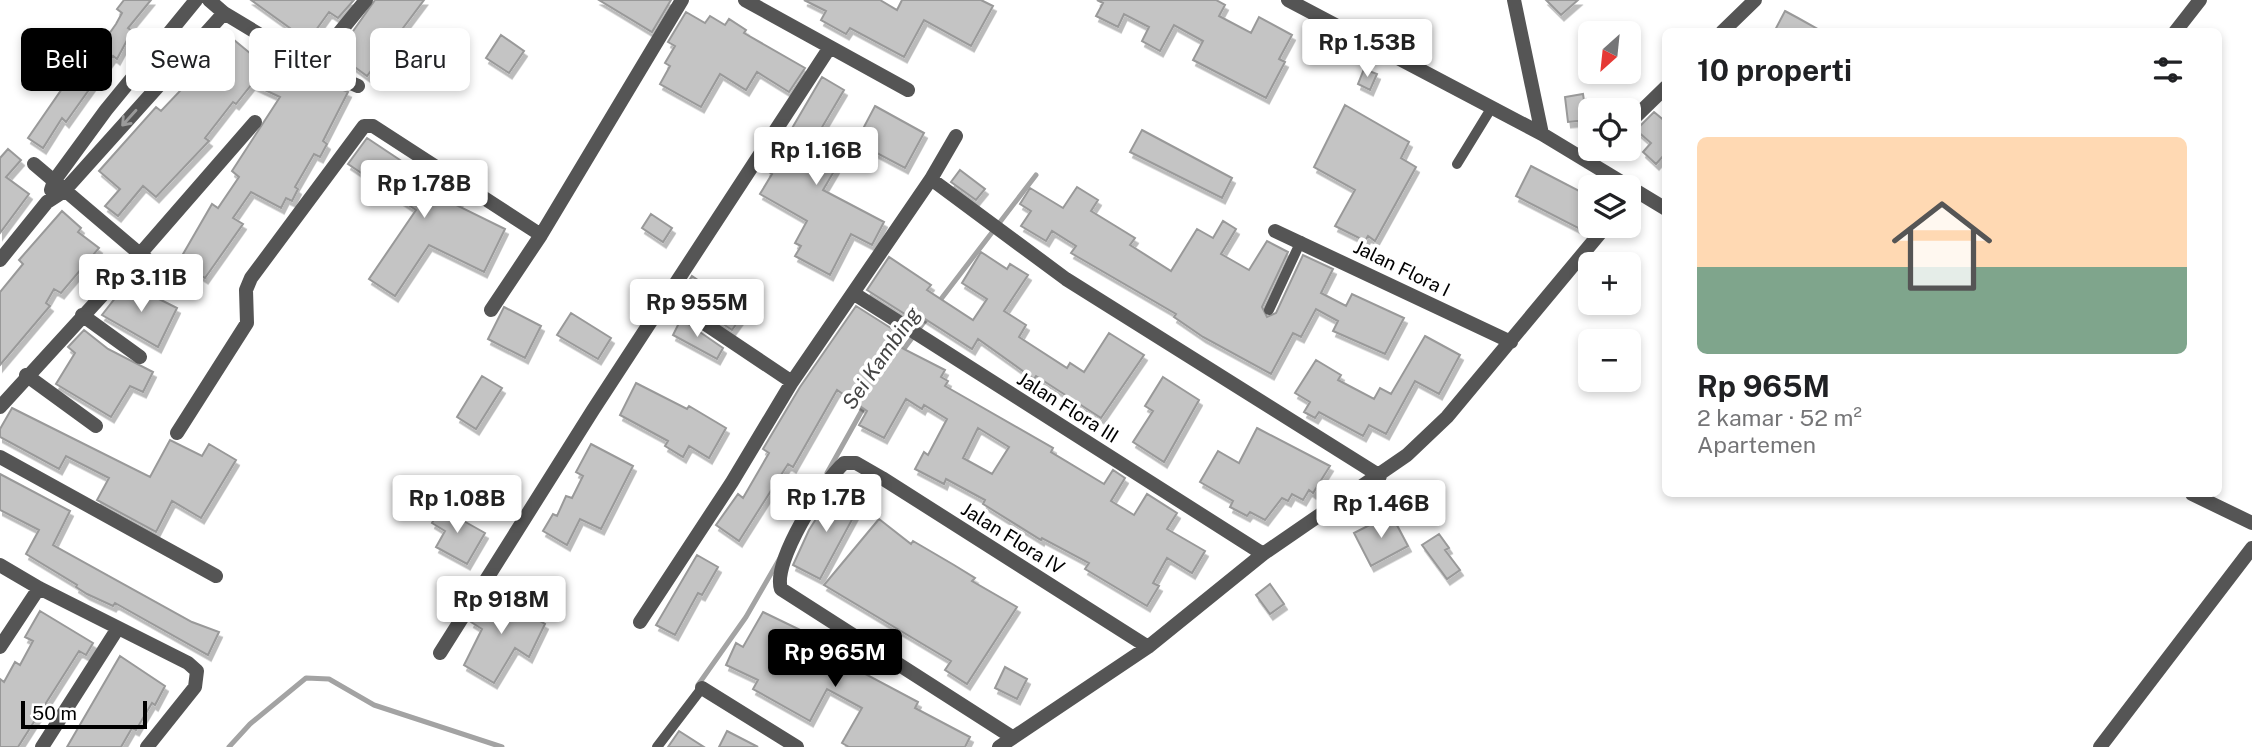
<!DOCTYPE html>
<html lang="id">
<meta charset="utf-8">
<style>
:root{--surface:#fff;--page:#f6f6f6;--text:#202124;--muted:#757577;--line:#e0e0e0;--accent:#000}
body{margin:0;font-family:"Public Sans",sans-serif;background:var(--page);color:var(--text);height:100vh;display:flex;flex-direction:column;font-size:26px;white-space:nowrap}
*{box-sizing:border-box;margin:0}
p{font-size:23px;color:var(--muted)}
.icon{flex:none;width:38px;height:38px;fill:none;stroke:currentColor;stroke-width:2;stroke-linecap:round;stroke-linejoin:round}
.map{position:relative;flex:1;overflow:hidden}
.panel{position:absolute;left:1662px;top:28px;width:560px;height:469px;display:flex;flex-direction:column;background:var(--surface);border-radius:10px;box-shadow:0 4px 10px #0003}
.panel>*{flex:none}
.guide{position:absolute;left:21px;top:28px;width:665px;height:63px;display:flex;gap:14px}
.needle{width:46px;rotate:207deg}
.tools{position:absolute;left:1578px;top:21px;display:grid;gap:14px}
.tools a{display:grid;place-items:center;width:63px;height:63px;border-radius:10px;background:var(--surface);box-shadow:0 4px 10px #0003;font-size:35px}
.scale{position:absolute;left:21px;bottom:18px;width:126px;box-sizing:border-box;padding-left:7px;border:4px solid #000;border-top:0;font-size:19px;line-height:24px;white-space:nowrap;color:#000;-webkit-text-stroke:5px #fff;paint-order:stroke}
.price{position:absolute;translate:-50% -60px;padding:0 16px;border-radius:7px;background:#fff;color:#222;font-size:23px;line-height:46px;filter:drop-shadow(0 2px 4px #0008)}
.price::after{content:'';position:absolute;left:50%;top:42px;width:21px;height:16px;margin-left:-10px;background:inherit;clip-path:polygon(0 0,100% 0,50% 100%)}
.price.on{background:var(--accent);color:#fff}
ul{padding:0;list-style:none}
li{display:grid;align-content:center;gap:14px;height:371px;padding:0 35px}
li+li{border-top:2px solid var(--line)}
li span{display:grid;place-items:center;height:217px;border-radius:10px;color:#555}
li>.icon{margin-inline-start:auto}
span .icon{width:126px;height:126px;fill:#fffc;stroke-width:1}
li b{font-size:30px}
h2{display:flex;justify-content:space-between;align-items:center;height:84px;padding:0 35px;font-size:30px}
.pill{padding:0 24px;border-radius:10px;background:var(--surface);box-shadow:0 4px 10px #0003;font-size:24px;line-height:63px}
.pill.on{background:var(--accent);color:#fff}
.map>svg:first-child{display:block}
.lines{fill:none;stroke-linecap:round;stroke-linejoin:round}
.stream{stroke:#a3a3a3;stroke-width:5}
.building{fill:#c4c4c4;stroke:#999;stroke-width:2;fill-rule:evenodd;filter:url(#shadow)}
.service{stroke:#555;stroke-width:10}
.minor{stroke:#555;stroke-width:14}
.oneway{stroke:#999}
.labels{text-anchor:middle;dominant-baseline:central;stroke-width:7;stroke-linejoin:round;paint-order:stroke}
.street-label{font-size:19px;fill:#000;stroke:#fff}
.water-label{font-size:21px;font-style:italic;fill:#444;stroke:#fff}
</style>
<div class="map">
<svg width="2252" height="747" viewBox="0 0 2252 747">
<defs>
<filter id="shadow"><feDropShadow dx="3" dy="5.5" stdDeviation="0" flood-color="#0004"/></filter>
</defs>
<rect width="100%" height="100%" fill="#fff"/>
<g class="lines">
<path class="stream" d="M 938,303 L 1036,175
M 900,354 L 930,314
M 827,473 L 865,405
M 698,685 L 746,617 L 780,558
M 229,747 L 250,724 L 306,678 L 329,679 L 374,705 L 502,747"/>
</g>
<path class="building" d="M 124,0 L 151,0 L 128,28 L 132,31 L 117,59 L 113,56 L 66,122 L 62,118 L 43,148 L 28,138 L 91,47 L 97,51 L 116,24 L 122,13 L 117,9 Z
M 251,0 L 354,0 L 338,18 L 329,12 L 308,41 Z
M 375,0 L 424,0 L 367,76 L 337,54 Z
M 599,0 L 671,0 L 652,32 Z
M 804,0 L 880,0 L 897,10 L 902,0 L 981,0 L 993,6 L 971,46 L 924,20 L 904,57 L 850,28 L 846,34 L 821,20 L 826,11 Z
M 1097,0 L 1216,0 L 1225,5 L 1219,16 L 1251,33 L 1259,17 L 1292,35 L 1279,59 L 1285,62 L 1266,98 L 1193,60 L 1203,41 L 1174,25 L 1160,51 L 1142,41 L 1149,27 L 1124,14 L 1118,27 L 1096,16 L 1103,3 Z
M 1546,0 L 1578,0 L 1561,15 Z
M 1785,11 L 1798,18 L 1823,32 L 1774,32 Z
M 686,12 L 705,23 L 710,16 L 725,25 L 729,19 L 746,30 L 744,33 L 805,68 L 789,92 L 757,72 L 746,90 L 720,74 L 701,107 L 660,84 L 670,66 L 665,63 L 675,46 L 668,42 Z
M 222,30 L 251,54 L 256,45 L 308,75 L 348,92 L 323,141 L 327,144 L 320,157 L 314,154 L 295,187 L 298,189 L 292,201 L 286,198 L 281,208 L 251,192 L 233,218 L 243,224 L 205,278 L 179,261 L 212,204 L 218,208 L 239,177 L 232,171 L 280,97 L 252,84 L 236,104 L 233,102 L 205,138 L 209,141 L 156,197 L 143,186 L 118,216 L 105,206 L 120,189 L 99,171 L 156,107 L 161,111 L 200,70 L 192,64 Z
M 501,35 L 524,51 L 509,73 L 486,58 Z
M 1364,69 L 1377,74 L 1370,90 L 1358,84 Z
M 822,77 L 844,90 L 818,134 L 833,142 L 823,161 L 836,168 L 823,190 L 884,222 L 872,245 L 851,234 L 830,275 L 795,256 L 801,246 L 795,243 L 807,221 L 760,194 L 772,174 L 767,171 Z
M 1583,94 L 1587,120 L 1568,122 L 1565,97 Z
M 1345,105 L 1409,142 L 1401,158 L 1416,167 L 1375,241 L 1368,236 L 1365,241 L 1335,226 L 1355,190 L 1314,167 Z
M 875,106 L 924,133 L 905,168 L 856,142 Z
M 1654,112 L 1666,122 L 1666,156 L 1664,155 L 1656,164 L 1643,152 L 1651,143 L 1636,130 Z
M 1142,130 L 1232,178 L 1222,198 L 1130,152 Z
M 367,138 L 460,200 L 456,205 L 505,229 L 484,272 L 429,245 L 395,296 L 369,279 L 416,210 L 348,164 Z
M 8,149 L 21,160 L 6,177 L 29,194 L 0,233 L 0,158 Z
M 1531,166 L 1591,197 L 1591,208 L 1580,229 L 1516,196 Z
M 960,170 L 985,189 L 976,200 L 951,182 Z
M 1077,187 L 1098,200 L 1091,211 L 1135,238 L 1130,245 L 1171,271 L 1197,229 L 1213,238 L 1223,221 L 1236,229 L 1221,254 L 1249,270 L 1267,241 L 1288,252 L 1262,307 L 1267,317 L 1276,313 L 1303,255 L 1333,269 L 1321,293 L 1346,306 L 1352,294 L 1404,318 L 1385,354 L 1333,331 L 1338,321 L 1316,309 L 1301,337 L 1293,333 L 1271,374 L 1203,337 L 1174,317 L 1176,314 L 1071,253 L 1076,246 L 1052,231 L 1046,241 L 1021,226 L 1031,211 L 1020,204 L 1030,188 L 1063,208 Z
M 62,211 L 81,228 L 78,232 L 99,248 L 61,293 L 54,289 L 46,303 L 50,306 L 0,365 L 0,292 L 23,264 L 19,260 Z
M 651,214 L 672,228 L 663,242 L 642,228 Z
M 981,252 L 1007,269 L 1010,264 L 1028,275 L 1004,311 L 1026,325 L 1019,337 L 1067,368 L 1070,363 L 1084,372 L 1109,333 L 1144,355 L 1101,418 L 1036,376 L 1034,379 L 978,339 L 972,349 L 914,312 L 908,316 L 867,290 L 889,257 L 931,285 L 927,290 L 973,320 L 987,299 L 962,283 Z
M 692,276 L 745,312 L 732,330 L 680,295 Z
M 127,283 L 177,308 L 158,347 L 102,315 Z
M 856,306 L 897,332 L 890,342 L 945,370 L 941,377 L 948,381 L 945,386 L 1053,448 L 1051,452 L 1104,484 L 1113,470 L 1125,478 L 1111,501 L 1134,515 L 1147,494 L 1177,513 L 1167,529 L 1205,551 L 1192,573 L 1167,558 L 1153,583 L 1159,586 L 1147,606 L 1085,569 L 1089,563 L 1042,538 L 1041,540 L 983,504 L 985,500 L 946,479 L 944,484 L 915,469 L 924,452 L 928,455 L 947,419 L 924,405 L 922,409 L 906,399 L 884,438 L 859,425 L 867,411 L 837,390 L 793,467 L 788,464 L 739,541 L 716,525 L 738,494 L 743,498 L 769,453 L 763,449 L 800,387 ZM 978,428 L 1009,447 L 992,474 L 963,458 Z
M 504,307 L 541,326 L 525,358 L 488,339 Z
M 571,313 L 611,338 L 598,359 L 557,335 Z
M 681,319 L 723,348 L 717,359 L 673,335 Z
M 84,330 L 108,349 L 153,372 L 143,392 L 130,386 L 111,417 L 56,384 L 75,353 L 68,347 Z
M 1425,336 L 1460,355 L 1439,394 L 1415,381 L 1386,434 L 1369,425 L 1363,436 L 1319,412 L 1315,418 L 1304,412 L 1310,402 L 1295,393 L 1316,360 L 1341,375 L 1338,380 L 1374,399 L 1380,388 L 1391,394 Z
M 482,376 L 502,388 L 476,429 L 457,417 Z
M 1163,377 L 1199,400 L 1164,462 L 1133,442 L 1153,411 L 1145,406 Z
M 636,383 L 687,409 L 689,406 L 726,428 L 709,458 L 689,446 L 683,457 L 665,446 L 668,441 L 620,415 Z
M 12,408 L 150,477 L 170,440 L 202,456 L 209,444 L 236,460 L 201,518 L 172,501 L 156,532 L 97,500 L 109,478 L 66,456 L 59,469 L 0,437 L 0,429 Z
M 1257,428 L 1330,466 L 1313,493 L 1309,490 L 1303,500 L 1292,494 L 1288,501 L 1282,498 L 1265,520 L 1250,512 L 1247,516 L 1230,507 L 1233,501 L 1200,482 L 1218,451 L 1239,463 Z
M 591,444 L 633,466 L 601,529 L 580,519 L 567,545 L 543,531 L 553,514 L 557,516 L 566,496 L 572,498 L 583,476 L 576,472 Z
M 0,474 L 70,511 L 53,545 L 192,622 L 219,632 L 208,655 L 115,603 L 113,606 L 87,594 L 76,587 L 77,585 L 26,554 L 39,530 L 0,510 Z
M 835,489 L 861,503 L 820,579 L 793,565 L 809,530 Z
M 443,504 L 455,512 L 453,515 L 485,533 L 467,564 L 436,547 L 445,531 L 432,523 Z
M 1391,514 L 1408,546 L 1371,566 L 1354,533 Z
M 879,519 L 911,544 L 913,541 L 954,565 L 975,578 L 972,581 L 1017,607 L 967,684 L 945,670 L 951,661 L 824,585 Z
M 1439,534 L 1449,548 L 1445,550 L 1460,570 L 1447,579 L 1422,545 Z
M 697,555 L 718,567 L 702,595 L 698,593 L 675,635 L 656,625 Z
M 1270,584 L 1284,604 L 1270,614 L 1256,595 Z
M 490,592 L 545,624 L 529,657 L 515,648 L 494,683 L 464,665 L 482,629 L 471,622 Z
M 40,611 L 93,643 L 86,655 L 79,651 L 18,747 L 0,747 L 0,679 L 4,682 L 15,662 L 20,665 L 33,641 L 25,637 Z
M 763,612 L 821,640 L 819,645 L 852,667 L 918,702 L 915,708 L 970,737 L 965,747 L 849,747 L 842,743 L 862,708 L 827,689 L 810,721 L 753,689 L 758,680 L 726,665 L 736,643 L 743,647 Z
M 120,656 L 165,686 L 155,705 L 152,703 L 136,730 L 132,728 L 121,747 L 67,747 Z
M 1005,667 L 1027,679 L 1017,699 L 995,688 Z
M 679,731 L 704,747 L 668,747 Z
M 727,731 L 758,747 L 719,747 Z"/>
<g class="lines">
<path class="service" d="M 1457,164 L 1492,107
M 1269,310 L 1301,241
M 657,747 L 702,688"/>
<path class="minor" d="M 209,0 L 224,13 L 312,66 L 366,0
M 745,0 L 908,90
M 1288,0 L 1542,134 L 1666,209
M 1514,0 L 1542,134
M 1722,32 L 1755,0
M 2175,32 L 2200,0
M 312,66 L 358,86
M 1629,123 L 1666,87
M 1588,162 L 1603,149
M 931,179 L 1066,279 L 1380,476
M 51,190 L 54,181 L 106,110 L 196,0
M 1275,231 L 1511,342
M 0,260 L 47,202 L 64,191 L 224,13
M 185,288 L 140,254 L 255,122
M 853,293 L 1263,554
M 668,299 L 792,382
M 491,310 L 541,235 L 682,0
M 82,315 L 140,357
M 26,375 L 96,426
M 0,407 L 140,254 L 34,164
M 177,433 L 247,323 L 246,290 L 251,278 L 364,126 L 373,126 L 541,235
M 0,457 L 216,576
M 2192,494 L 2252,523
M 0,565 L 39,588 L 188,663 L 197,671 L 195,687 L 147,747
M 640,622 L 732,482 L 792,382 L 931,179 L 956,136
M 0,647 L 39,588
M 440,653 L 593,410 L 830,47
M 702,688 L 797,747
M 1012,737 L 781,589 C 772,562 823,482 844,463 L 856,463 L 882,478 L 1148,647
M 42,747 L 118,628
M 999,747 L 1148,647 L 1263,554 L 1407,455 L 1447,417 L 1606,226
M 2100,747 L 2252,548"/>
</g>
<defs><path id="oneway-shaft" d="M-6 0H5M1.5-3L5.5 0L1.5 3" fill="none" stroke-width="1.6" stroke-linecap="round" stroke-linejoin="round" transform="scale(1.75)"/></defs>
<use class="oneway" href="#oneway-shaft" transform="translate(129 118) rotate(132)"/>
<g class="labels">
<g class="street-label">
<text transform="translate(1402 268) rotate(26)">Jalan Flora I</text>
<text transform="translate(1068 407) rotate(32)">Jalan Flora III</text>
<text transform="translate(1013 538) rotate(32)">Jalan Flora IV</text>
</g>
<g class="water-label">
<text transform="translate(881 358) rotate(-55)">Sei Kambing</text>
</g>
</g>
</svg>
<div class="tools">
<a><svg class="needle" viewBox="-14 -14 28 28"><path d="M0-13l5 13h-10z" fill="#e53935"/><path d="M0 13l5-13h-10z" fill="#757577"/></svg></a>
<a><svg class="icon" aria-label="locate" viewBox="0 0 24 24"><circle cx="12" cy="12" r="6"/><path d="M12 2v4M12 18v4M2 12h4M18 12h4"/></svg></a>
<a><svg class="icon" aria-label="layers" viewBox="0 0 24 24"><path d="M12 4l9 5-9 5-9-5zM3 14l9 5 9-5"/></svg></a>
<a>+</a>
<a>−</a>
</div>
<div class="scale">50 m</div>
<b class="price" style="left:1367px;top:79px">Rp 1.53B</b>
<b class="price" style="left:816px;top:187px">Rp 1.16B</b>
<b class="price" style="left:424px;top:220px">Rp 1.78B</b>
<b class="price" style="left:141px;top:314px">Rp 3.11B</b>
<b class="price" style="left:697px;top:339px">Rp 955M</b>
<b class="price" style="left:826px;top:534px">Rp 1.7B</b>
<b class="price" style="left:457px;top:535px">Rp 1.08B</b>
<b class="price" style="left:1381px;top:540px">Rp 1.46B</b>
<b class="price" style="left:501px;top:636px">Rp 918M</b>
<b class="price on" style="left:835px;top:689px">Rp 965M</b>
<div class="guide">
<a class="pill on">Beli</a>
<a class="pill">Sewa</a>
<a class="pill">Filter</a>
<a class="pill">Baru</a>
</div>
<section class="panel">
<h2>10 properti<svg class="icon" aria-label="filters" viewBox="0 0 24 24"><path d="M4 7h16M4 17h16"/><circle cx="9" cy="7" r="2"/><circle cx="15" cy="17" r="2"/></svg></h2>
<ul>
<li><span style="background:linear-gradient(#ffd9b3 60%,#7fa58c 0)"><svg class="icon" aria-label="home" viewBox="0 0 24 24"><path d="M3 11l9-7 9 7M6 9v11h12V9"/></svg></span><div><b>Rp 965M</b><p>2 kamar · 52 m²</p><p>Apartemen</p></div></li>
</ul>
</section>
</div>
